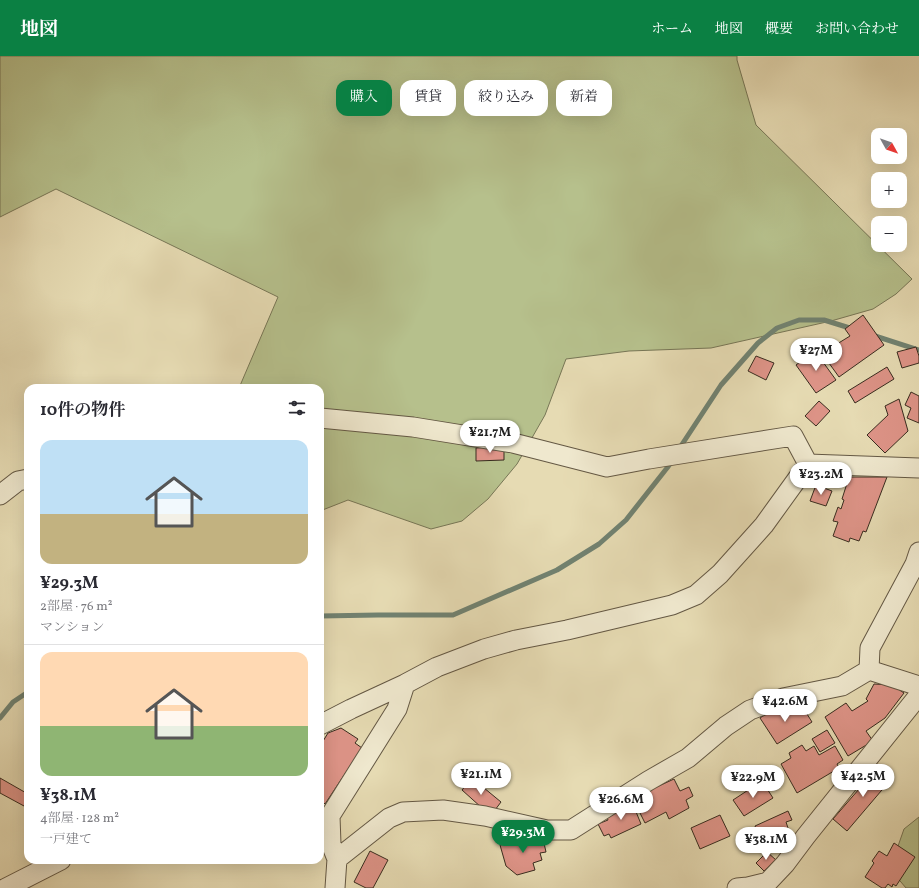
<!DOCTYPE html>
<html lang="ja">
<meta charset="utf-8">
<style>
:root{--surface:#fff;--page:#f7f7f7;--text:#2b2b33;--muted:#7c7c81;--line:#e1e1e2;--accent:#0b8043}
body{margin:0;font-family:Vollkorn,"Noto Serif JP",serif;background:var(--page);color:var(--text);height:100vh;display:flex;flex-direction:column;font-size:15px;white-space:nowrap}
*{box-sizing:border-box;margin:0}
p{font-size:13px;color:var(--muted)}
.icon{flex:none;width:22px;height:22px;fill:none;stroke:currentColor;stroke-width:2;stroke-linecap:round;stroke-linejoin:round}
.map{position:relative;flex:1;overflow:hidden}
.side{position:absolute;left:24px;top:328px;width:300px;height:480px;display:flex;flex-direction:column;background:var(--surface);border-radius:12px;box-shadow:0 4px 16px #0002}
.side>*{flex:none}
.banner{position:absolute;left:336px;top:24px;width:380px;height:36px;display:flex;gap:8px}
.needle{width:26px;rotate:130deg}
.fabs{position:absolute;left:871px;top:72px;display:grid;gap:8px}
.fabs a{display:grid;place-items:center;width:36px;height:36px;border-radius:8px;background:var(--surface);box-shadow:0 4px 16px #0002;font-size:20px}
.price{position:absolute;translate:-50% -34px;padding:0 9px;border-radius:14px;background:#fff;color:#222;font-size:13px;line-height:26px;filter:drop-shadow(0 1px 2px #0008)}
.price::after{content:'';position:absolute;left:50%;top:24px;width:12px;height:9px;margin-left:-6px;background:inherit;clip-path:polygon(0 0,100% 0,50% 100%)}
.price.selected{background:var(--accent);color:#fff}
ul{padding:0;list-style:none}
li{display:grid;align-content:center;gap:8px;height:212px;padding:0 16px}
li+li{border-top:1px solid var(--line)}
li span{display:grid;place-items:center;height:124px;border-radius:12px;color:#555}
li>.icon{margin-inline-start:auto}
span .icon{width:72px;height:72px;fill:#fffc;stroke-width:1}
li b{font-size:17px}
h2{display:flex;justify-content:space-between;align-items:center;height:48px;padding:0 16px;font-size:17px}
.chip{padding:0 14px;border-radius:12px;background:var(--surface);box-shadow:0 4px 16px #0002;font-size:14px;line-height:36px}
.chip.selected{background:var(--accent);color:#fff}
header{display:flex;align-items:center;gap:24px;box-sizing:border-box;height:56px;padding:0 20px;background:var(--accent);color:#fff}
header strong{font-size:19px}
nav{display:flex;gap:22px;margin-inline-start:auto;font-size:14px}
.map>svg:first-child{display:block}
.green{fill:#b6c08c;stroke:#777656}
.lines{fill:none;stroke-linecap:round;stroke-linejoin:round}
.stream{stroke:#718271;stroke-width:5}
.building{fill:#de9488;stroke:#382c1f}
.minor-casing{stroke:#645844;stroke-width:21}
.minor{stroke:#efe8ce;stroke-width:19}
</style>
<header>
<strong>地図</strong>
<nav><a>ホーム</a><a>地図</a><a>概要</a><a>お問い合わせ</a></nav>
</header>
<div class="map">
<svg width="919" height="832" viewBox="0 0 919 832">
<rect width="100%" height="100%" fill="#e6dbb3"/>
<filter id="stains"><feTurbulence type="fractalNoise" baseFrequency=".005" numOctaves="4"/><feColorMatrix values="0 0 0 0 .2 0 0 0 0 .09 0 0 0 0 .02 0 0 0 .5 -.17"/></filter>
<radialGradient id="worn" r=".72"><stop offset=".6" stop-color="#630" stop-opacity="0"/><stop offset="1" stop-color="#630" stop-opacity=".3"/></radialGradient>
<path class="green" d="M 0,0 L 737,0 L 737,4 L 756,69 L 912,223 L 896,238 L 873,253 L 831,265 L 711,292 L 629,295 L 566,303 L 545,359 L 517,408 L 488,443 L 462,465 L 431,473 L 348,444 L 320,455 L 320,332 L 239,332 L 278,241 L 56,133 L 0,161 Z
M 919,761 L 919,832 L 906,832 L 890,813 L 904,773 Z"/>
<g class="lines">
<path class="stream" d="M 872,279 L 919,294
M 679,393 L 721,329 L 758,287 L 777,272 L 799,264 L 824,264 L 853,273
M 320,560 L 378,559 L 453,559 L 557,514 L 599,488 L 626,464 L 667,412 L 672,405
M 0,662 L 13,646 L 28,636"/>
</g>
<path class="building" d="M 863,259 L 884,289 L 839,321 L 821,296 L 836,286 L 837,288 L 850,280 L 845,273 Z
M 916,291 L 919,300 L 919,307 L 902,312 L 897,296 Z
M 815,295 L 836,324 L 816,337 L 796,309 Z
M 756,300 L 774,307 L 766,324 L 748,315 Z
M 887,311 L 894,323 L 855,347 L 848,335 Z
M 911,336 L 919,340 L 919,367 L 907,362 L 911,352 L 905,349 Z
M 899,343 L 908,375 L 885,397 L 867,379 L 888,359 L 885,350 Z
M 819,345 L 830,355 L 816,370 L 805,360 Z
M 504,390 L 504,404 L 476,405 L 476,392 Z
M 849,421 L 887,421 L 866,476 L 863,475 L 859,485 L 850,482 L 849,486 L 833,480 L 838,466 L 833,465 L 838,451 L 841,453 L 844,444 L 842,443 Z
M 816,429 L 832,435 L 826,450 L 810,445 Z
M 874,628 L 892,629 L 904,637 L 885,662 L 866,675 L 873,685 L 848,700 L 825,661 L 846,647 L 852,655 L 868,645 L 866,643 Z
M 802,650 L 812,666 L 777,688 L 760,662 L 777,651 L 783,661 Z
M 341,672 L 358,683 L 355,687 L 362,692 L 325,748 L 323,746 L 320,751 L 320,705 L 323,701 L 320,699 L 320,690 L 328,677 Z
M 827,674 L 835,687 L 820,696 L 812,683 Z
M 802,689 L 806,695 L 814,690 L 819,699 L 835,690 L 843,704 L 837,708 L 839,712 L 797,737 L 781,708 L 791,702 L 789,697 Z
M 879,710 L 893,721 L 847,775 L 833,763 Z
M 0,722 L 28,738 L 28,743 L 24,750 L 0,737 Z
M 472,722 L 501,746 L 495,754 L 482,752 L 462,734 Z
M 674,723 L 680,735 L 689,731 L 693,740 L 686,744 L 689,752 L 669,763 L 666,756 L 645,767 L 637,751 L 652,744 L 648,735 Z
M 762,725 L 773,742 L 744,760 L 733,744 Z
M 632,746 L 641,768 L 611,782 L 609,778 L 604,780 L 598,768 L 608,764 L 607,761 L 614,758 L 613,755 Z
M 788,755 L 792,764 L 786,766 L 788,772 L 779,775 L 781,780 L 767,787 L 764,779 L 759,781 L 755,770 Z
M 720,759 L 730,780 L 700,793 L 691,772 Z
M 531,779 L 532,785 L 543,783 L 546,796 L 540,797 L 542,804 L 533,807 L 535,814 L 517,819 L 506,810 L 500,789 L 515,785 L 515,783 Z
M 894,787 L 915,801 L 896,830 L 893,828 L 892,831 L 888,828 L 885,832 L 882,832 L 865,821 L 874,807 L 872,805 L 879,795 L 887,800 Z
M 370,795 L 388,804 L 373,832 L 366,832 L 354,826 Z
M 767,796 L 776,804 L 764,815 L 756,807 Z"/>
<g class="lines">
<g class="minor-casing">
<path id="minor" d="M 320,362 L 413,371 L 513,387 L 607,411 L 649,403 L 793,380 L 808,408
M 0,439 L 18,425 L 28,423
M 869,614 L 870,592 L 915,508 L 919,496
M 320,669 L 351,653 L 405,628 L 437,611 L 484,593 L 516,584 L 567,574 L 672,549 L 696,539 L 720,518 L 764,469 L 808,408 L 919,412
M 337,803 L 389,762 L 403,756 L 443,754 L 485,760 L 547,774 L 571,774 L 648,725 L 688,702 L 726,670 L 750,654 L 783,642 L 842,630 L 869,614 L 919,630
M 6,832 L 61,804
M 335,832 L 337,803 L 331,788 L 330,760 L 397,653 L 405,628
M 737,832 L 748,831 L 768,826 L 785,808 L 806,780 L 919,639"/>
</g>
<use href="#minor" class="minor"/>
</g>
<rect width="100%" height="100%" filter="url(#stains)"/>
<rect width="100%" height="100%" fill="url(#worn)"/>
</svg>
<div class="fabs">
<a><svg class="needle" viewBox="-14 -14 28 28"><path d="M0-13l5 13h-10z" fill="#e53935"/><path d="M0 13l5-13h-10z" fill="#7c7c81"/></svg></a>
<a>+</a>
<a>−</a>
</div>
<b class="price" style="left:816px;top:316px">¥27M</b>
<b class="price" style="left:490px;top:398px">¥21.7M</b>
<b class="price" style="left:821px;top:440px">¥23.2M</b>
<b class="price" style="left:785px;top:667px">¥42.6M</b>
<b class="price" style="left:481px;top:740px">¥21.1M</b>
<b class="price" style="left:863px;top:742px">¥42.5M</b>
<b class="price" style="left:753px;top:743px">¥22.9M</b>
<b class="price" style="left:621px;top:765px">¥26.6M</b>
<b class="price selected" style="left:523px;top:798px">¥29.3M</b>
<b class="price" style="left:766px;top:805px">¥38.1M</b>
<div class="banner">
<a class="chip selected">購入</a>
<a class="chip">賃貸</a>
<a class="chip">絞り込み</a>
<a class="chip">新着</a>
</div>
<section class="side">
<h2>10件の物件<svg class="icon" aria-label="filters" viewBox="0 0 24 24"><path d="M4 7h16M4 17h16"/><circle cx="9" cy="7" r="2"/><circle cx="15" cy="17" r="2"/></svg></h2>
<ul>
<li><span style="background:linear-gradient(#bfe0f5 60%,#c2b280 0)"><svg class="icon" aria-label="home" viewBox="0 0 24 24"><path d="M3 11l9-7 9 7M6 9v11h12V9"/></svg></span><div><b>¥29.3M</b><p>2部屋 · 76 m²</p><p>マンション</p></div></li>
<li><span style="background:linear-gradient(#ffd9b3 60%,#8fb573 0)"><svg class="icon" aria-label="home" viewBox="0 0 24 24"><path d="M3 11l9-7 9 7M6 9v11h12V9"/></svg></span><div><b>¥38.1M</b><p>4部屋 · 128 m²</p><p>一戸建て</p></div></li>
</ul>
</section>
</div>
